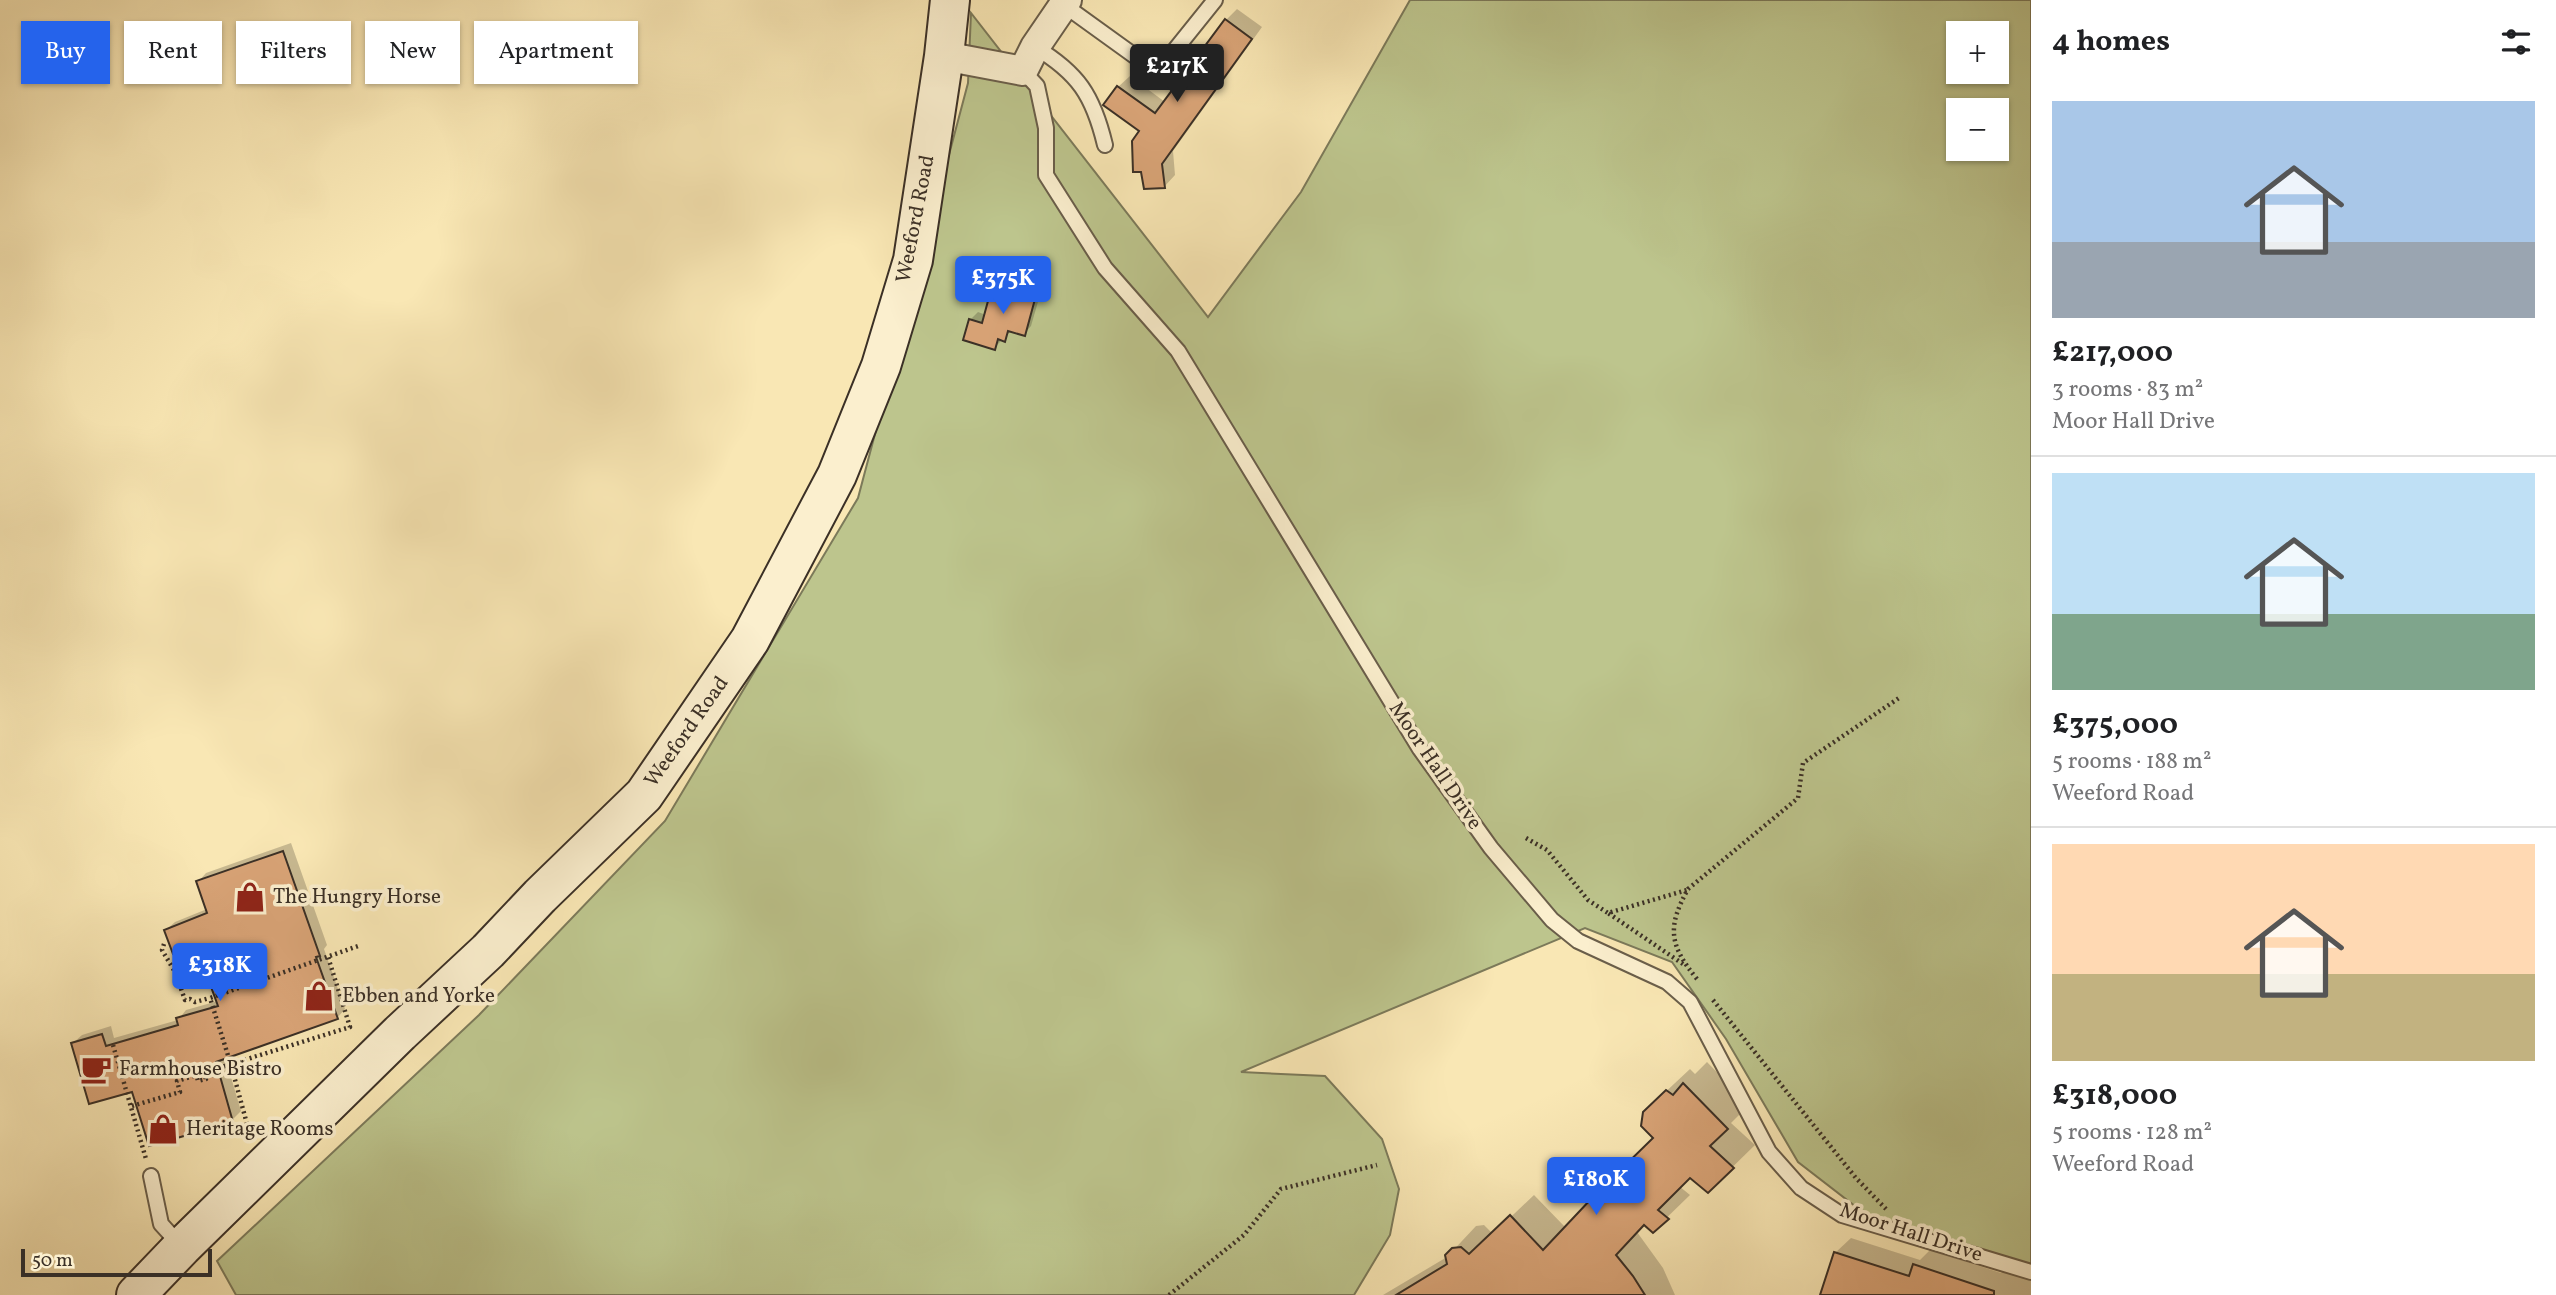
<!DOCTYPE html>
<meta charset="utf-8">
<style>
:root{--surface:#fff;--page:#f2f2f2;--text:#202124;--muted:#757577;--line:#e0e0e0;--accent:#2563eb}
body{margin:0;font-family:Vollkorn,serif;background:var(--page);color:var(--text);height:100vh;display:flex;flex-direction:column;font-size:26px;white-space:nowrap}
*{box-sizing:border-box;margin:0}
p{font-size:23px;color:var(--muted)}
.icon{flex:none;width:38px;height:38px;fill:none;stroke:currentColor;stroke-width:2;stroke-linecap:round;stroke-linejoin:round}
.map{position:relative;flex:1;overflow:hidden}
.details{display:flex;flex-direction:column;background:var(--surface);width:525px}
.details>*{flex:none}
.banner{position:absolute;left:21px;top:21px;width:665px;height:63px;display:flex;gap:14px}
.tools{position:absolute;left:1946px;top:21px;display:grid;gap:14px}
.tools a{display:grid;place-items:center;width:63px;height:63px;border-radius:0px;background:var(--surface);box-shadow:0 2px 5px #0004;font-size:35px}
.scale{position:absolute;left:21px;bottom:18px;width:191px;box-sizing:border-box;padding-left:7px;border:4px solid #3b3026;border-top:0;font-size:19px;line-height:24px;white-space:nowrap;color:#3b3026;-webkit-text-stroke:5px #fbefce;paint-order:stroke}
.price{position:absolute;translate:-50% -60px;padding:0 16px;border-radius:7px;background:var(--accent);color:#fff;font-size:23px;line-height:46px;filter:drop-shadow(0 2px 4px #0008)}
.price::after{content:'';position:absolute;left:50%;top:42px;width:21px;height:16px;margin-left:-10px;background:inherit;clip-path:polygon(0 0,100% 0,50% 100%)}
.price.selected{background:#222;color:#fff}
ul{padding:0;list-style:none}
li{display:grid;align-content:center;gap:14px;height:371px;padding:0 21px}
li+li{border-top:2px solid var(--line)}
li span{display:grid;place-items:center;height:217px;border-radius:0px;color:#555}
li>.icon{margin-inline-start:auto}
span .icon{width:126px;height:126px;fill:#fffc;stroke-width:1}
li b{font-size:30px}
h2{display:flex;justify-content:space-between;align-items:center;height:84px;padding:0 21px;font-size:30px}
.tag{padding:0 24px;border-radius:0px;background:var(--surface);box-shadow:0 2px 5px #0004;font-size:24px;line-height:63px}
.tag.selected{background:var(--accent);color:#fff}
main{display:flex;flex:1;min-height:0}
.map>svg:first-child{display:block}
.green{fill:#bdc58d;stroke:#7c7a5a;stroke-width:2;fill-rule:evenodd}
.shadow{fill:#0003;fill-rule:evenodd}
.building{fill:#d8a376;stroke:#3b3026;stroke-width:2}
.lines{fill:none;stroke-linecap:round;stroke-linejoin:round}
.lane-casing{stroke:#6a5e4a;stroke-width:18}
.street-casing{stroke:#6a5e4a;stroke-width:32}
.secondary-casing{stroke:#3b3026;stroke-width:42}
.path{stroke:#3b3026;stroke-width:4.5;stroke-dasharray:2 3.5;stroke-linecap:butt}
.lane{stroke:#fbefce;stroke-width:14}
.street{stroke:#fbefce;stroke-width:28}
.secondary{stroke:#fbefce;stroke-width:38}
.labels{text-anchor:middle;dominant-baseline:central;stroke-width:7;stroke-linejoin:round;paint-order:stroke}
.street-label{font-size:21px;fill:#3b3026;stroke:#fbefce}
.poi-label{font-size:21px;fill:#3b3026;stroke:#fbefce;text-anchor:start}
</style>
<main>
<div class="map">
<svg width="2031" height="1295" viewBox="0 0 2031 1295">
<rect width="100%" height="100%" fill="#f9e7b4"/>
<filter id="stains"><feTurbulence type="fractalNoise" baseFrequency=".00286" numOctaves="4"/><feColorMatrix values="0 0 0 0 .2 0 0 0 0 .09 0 0 0 0 .02 0 0 0 .5 -.17"/></filter>
<radialGradient id="worn" r=".72"><stop offset=".6" stop-color="#630" stop-opacity="0"/><stop offset="1" stop-color="#630" stop-opacity=".3"/></radialGradient>
<path class="green" d="M 1410,0 L 2031,0 L 2031,1265 L 1864,1213 L 1798,1162 L 1726,1039 L 1672,962 L 1585,928 L 1241,1072 L 1325,1076 L 1382,1139 L 1399,1189 L 1390,1235 L 1354,1295 L 236,1295 L 217,1261 L 479,1015 L 665,821 L 858,498 L 968,83 L 971,13 L 1208,317 L 1301,192 ZM 1958,33 L 1997,33 L 1997,72 L 1958,72 ZM 1958,110 L 1997,110 L 1997,149 L 1958,149 Z"/>
<path class="shadow" d="M 1237,9 L 1262,27 L 1173,151 L 1175,175 L 1164,187 L 1142,130 L 1118,87 L 1130,76 L 1165,102 L 1226,20 Z
M 1027,276 L 1044,281 L 1031,326 L 1024,334 L 1012,330 L 994,348 L 970,320 L 978,312 L 986,315 L 993,291 L 1000,283 L 1006,285 L 1011,280 L 1020,283 ZM 995,289 L 1009,293 L 995,293 Z
M 291,843 L 327,945 L 324,949 L 345,1009 L 337,1018 L 225,1057 L 241,1111 L 232,1120 L 133,1090 L 73,1043 L 82,1035 L 111,1026 L 114,1038 L 178,1020 L 186,1010 L 218,1001 L 197,943 L 166,930 L 175,922 L 207,909 L 198,882 L 206,873 Z
M 1707,1062 L 1749,1105 L 1731,1123 L 1755,1145 L 1708,1191 L 1690,1175 L 1679,1186 L 1690,1195 L 1653,1231 L 1645,1223 L 1637,1232 L 1663,1268 L 1675,1295 L 1383,1295 L 1447,1257 L 1476,1226 L 1484,1225 L 1493,1234 L 1534,1195 L 1566,1228 L 1594,1199 L 1595,1184 L 1617,1162 L 1629,1164 L 1655,1138 L 1644,1112 L 1690,1069 L 1695,1074 Z
M 1851,1238 L 1920,1260 L 1930,1250 L 2001,1273 L 2005,1269 L 2031,1278 L 2031,1295 L 1821,1295 L 1835,1253 Z"/>
<path class="building" d="M 1225,19 L 1252,39 L 1162,164 L 1165,188 L 1144,189 L 1141,172 L 1133,172 L 1132,141 L 1139,131 L 1103,105 L 1117,86 L 1155,113 Z
M 1018,282 L 1038,288 L 1025,336 L 1008,331 L 1005,342 L 998,339 L 995,350 L 963,340 L 969,319 L 982,323 L 991,290 L 1000,292 L 1002,286 L 1016,291 Z
M 283,851 L 320,956 L 316,957 L 338,1019 L 216,1062 L 233,1122 L 149,1146 L 132,1092 L 89,1104 L 71,1043 L 102,1034 L 106,1046 L 178,1025 L 176,1018 L 218,1006 L 196,946 L 173,954 L 164,930 L 207,913 L 196,881 Z
M 1683,1083 L 1728,1129 L 1710,1146 L 1734,1168 L 1708,1193 L 1690,1178 L 1658,1210 L 1669,1219 L 1653,1233 L 1644,1225 L 1616,1255 L 1633,1276 L 1645,1295 L 1396,1295 L 1447,1264 L 1445,1255 L 1452,1248 L 1461,1247 L 1469,1254 L 1510,1215 L 1543,1250 L 1592,1198 L 1593,1183 L 1605,1185 L 1653,1138 L 1641,1126 L 1643,1112 L 1666,1090 L 1673,1095 Z
M 1834,1252 L 1909,1276 L 1913,1264 L 1994,1291 L 1994,1295 L 1820,1295 Z"/>
<g class="lines">
<g class="lane-casing">
<path id="lane" d="M 1064,5 L 1143,62 L 1152,66 L 1162,66 L 1215,0
M 1035,47 C 1078,73 1093,95 1105,145
M 1023,71 L 1037,86 L 1046,128 L 1046,175 L 1105,268 L 1178,351 L 1420,749 L 1491,848 L 1552,920 L 1578,941 L 1667,982 L 1690,1002 L 1769,1152 L 1801,1188 L 1842,1215 L 2031,1272
M 151,1176 L 161,1224 L 181,1246"/>
</g>
<g class="street-casing">
<path id="street" d="M 944,56 L 1023,71 L 1035,47 L 1067,0"/>
</g>
<g class="secondary-casing">
<path id="secondary" d="M 136,1295 L 182,1247 L 400,1033 L 488,951 L 540,896 L 644,795 L 750,640 L 837,475 L 881,366 L 913,260 L 944,56 L 950,0"/>
</g>
<path class="path" d="M 1526,838 L 1547,850 L 1588,900 L 1608,913
M 164,944 L 162,950 L 175,972 L 185,1000 L 190,999 L 195,1002 L 210,998
M 1683,964 L 1608,913 L 1687,890
M 1697,979 C 1669,945 1667,927 1688,889 L 1798,798 L 1803,763 L 1899,698
M 1713,1000 L 1856,1178 L 1886,1209
M 113,1045 L 146,1159
M 204,1072 L 206,1079 L 198,1081 L 195,1069 L 211,1065 L 216,1080
M 132,1106 L 180,1092 L 177,1081 L 350,1027 L 328,957
M 247,1124 L 231,1065 L 210,998 L 361,945
M 1169,1295 L 1244,1235 L 1281,1189 L 1377,1165"/>
<use href="#lane" class="lane"/>
<use href="#street" class="street"/>
<use href="#secondary" class="secondary"/>
</g>
<defs>
<g id="shop-bare" transform="scale(2.415)"><path d="M-5-2.5h2.3a2.7 3.5 0 0 1 5.4 0H5L5.5 6h-11ZM-1.5-2.5h3a1.5 2.3 0 0 0-3 0Z" fill="#8f2418" stroke="#fbefce" stroke-width="2.5" paint-order="stroke"/></g>
<g id="cafe-bare" transform="scale(2.415)"><path d="M-5.5-4.5H6V0H3Q3 3.5 0 3.5H-2.5Q-5.5 3.5-5.5 0ZM3-3.2v2h1.7v-2ZM-6 4.5H4V6H-6Z" fill="#8f2418" stroke="#fbefce" stroke-width="2.5" paint-order="stroke"/></g>
</defs>
<g fill-rule="evenodd">
<use href="#shop-bare" x="250" y="897"/>
<use href="#shop-bare" x="319" y="996"/>
<use href="#cafe-bare" x="96" y="1069"/>
<use href="#shop-bare" x="163" y="1129"/>
</g>
<g class="labels">
<g class="street-label">
<text transform="translate(916 219) rotate(-79)">Weeford Road</text>
<text transform="translate(687 732) rotate(-55)">Weeford Road</text>
<text transform="translate(1435 766) rotate(56)">Moor Hall Drive</text>
<text transform="translate(1911 1233) rotate(18)">Moor Hall Drive</text>
</g>
<g class="poi-label">
<text x="273" y="897">The Hungry Horse</text>
<text x="342" y="996">Ebben and Yorke</text>
<text x="119" y="1069">Farmhouse Bistro</text>
<text x="186" y="1129">Heritage Rooms</text>
</g>
</g>
<rect width="100%" height="100%" filter="url(#stains)"/>
<rect width="100%" height="100%" fill="url(#worn)"/>
</svg>
<div class="tools">
<a>+</a>
<a>−</a>
</div>
<div class="scale">50 m</div>
<b class="price selected" style="left:1177px;top:104px">£217K</b>
<b class="price" style="left:1003px;top:316px">£375K</b>
<b class="price" style="left:220px;top:1003px">£318K</b>
<b class="price" style="left:1596px;top:1217px">£180K</b>
<div class="banner">
<a class="tag selected">Buy</a>
<a class="tag">Rent</a>
<a class="tag">Filters</a>
<a class="tag">New</a>
<a class="tag">Apartment</a>
</div>
</div>
<section class="details">
<h2>4 homes<svg class="icon" aria-label="filters" viewBox="0 0 24 24"><path d="M4 7h16M4 17h16"/><circle cx="9" cy="7" r="2"/><circle cx="15" cy="17" r="2"/></svg></h2>
<ul>
<li><span style="background:linear-gradient(#a9c7e8 65%,#9aa5b1 0)"><svg class="icon" aria-label="home" viewBox="0 0 24 24"><path d="M3 11l9-7 9 7M6 9v11h12V9"/></svg></span><div><b>£217,000</b><p>3 rooms · 83 m²</p><p>Moor Hall Drive</p></div></li>
<li><span style="background:linear-gradient(#bfe0f5 65%,#7fa58c 0)"><svg class="icon" aria-label="home" viewBox="0 0 24 24"><path d="M3 11l9-7 9 7M6 9v11h12V9"/></svg></span><div><b>£375,000</b><p>5 rooms · 188 m²</p><p>Weeford Road</p></div></li>
<li><span style="background:linear-gradient(#ffd9b3 60%,#c2b280 0)"><svg class="icon" aria-label="home" viewBox="0 0 24 24"><path d="M3 11l9-7 9 7M6 9v11h12V9"/></svg></span><div><b>£318,000</b><p>5 rooms · 128 m²</p><p>Weeford Road</p></div></li>
</ul>
</section>
</main>
